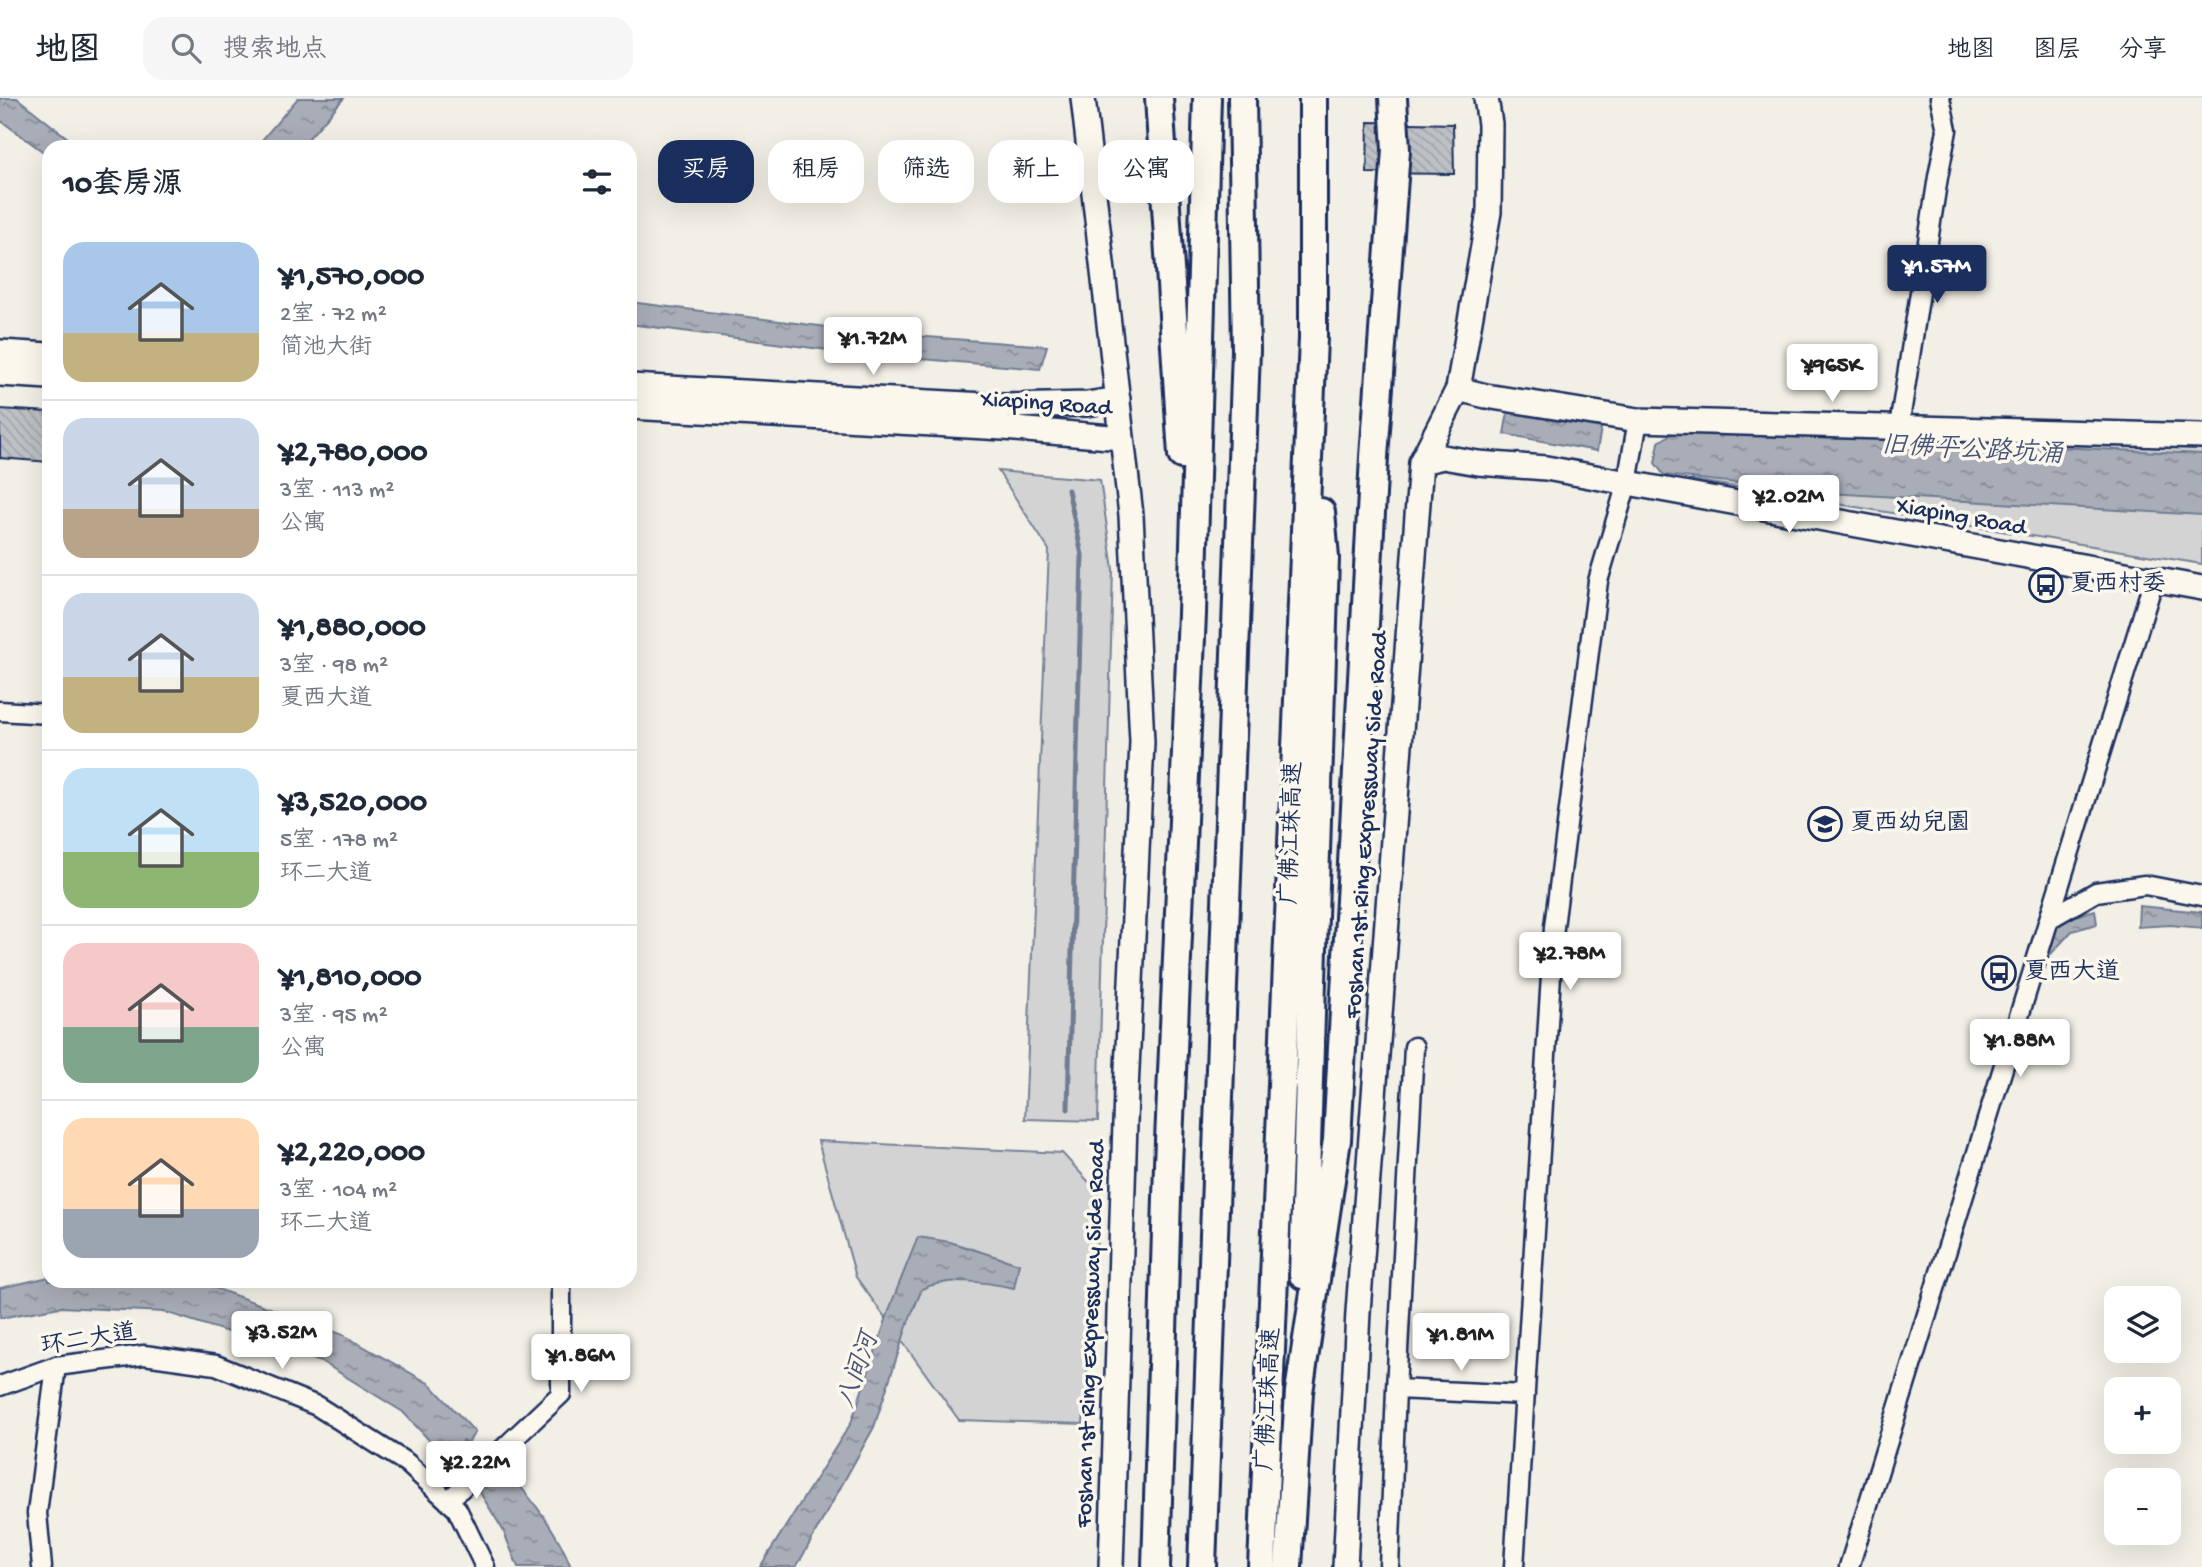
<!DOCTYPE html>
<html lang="zh">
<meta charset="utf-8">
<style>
:root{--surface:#fff;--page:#f6f6f7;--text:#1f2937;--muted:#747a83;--line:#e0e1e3;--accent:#1b2f5e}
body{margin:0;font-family:"Gochi Hand","LXGW WenKai TC",sans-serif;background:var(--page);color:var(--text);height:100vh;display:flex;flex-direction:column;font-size:26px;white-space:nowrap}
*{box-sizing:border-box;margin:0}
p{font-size:23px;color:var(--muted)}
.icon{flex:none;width:38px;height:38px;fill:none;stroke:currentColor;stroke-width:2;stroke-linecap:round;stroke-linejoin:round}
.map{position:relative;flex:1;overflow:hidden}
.panel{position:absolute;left:42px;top:42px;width:595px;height:1148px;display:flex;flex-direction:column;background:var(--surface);border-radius:21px;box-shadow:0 7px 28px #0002}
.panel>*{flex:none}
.guide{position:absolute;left:658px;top:42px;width:665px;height:63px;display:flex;gap:14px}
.fabs{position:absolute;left:2104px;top:1188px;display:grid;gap:14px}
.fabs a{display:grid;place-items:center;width:77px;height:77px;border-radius:14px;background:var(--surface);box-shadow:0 7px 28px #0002;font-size:35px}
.price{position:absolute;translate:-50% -60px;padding:0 16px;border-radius:7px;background:#fff;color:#222;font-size:23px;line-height:46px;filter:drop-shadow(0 2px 4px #0008)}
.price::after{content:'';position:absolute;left:50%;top:42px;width:21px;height:16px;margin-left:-10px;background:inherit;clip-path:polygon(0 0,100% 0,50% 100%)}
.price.on{background:var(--accent);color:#fff}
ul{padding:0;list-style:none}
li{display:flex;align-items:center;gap:21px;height:175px;padding:0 21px}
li+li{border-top:2px solid var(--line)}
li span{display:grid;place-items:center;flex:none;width:196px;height:140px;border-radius:21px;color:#555}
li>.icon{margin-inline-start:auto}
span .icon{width:84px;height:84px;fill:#fffc;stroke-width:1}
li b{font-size:30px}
h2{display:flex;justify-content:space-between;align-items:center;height:84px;padding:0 21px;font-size:30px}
.tag{padding:0 24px;border-radius:21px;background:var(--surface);box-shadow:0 7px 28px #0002;font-size:24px;line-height:63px}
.tag.on{background:var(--accent);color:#fff}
header{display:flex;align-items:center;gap:42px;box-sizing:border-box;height:98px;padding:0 35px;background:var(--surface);border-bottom:2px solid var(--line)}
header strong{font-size:33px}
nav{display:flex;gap:38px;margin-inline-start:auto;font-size:24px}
.search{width:490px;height:63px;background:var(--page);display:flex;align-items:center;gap:18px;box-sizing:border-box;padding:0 24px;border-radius:21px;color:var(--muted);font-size:26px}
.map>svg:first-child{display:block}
.green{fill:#d2d3d2;stroke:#768198;stroke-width:2}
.water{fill:url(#water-ripples);stroke:#707b93;stroke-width:2}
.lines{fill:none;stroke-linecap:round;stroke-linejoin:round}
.stream{stroke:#707b93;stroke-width:5}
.building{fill:url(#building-back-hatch);stroke:#1b2f5e;stroke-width:2}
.minor-casing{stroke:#1b2f5e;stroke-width:23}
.major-casing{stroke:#1b2f5e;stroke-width:28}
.highway-casing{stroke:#1b2f5e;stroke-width:32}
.minor{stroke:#fbf7ec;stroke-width:18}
.major{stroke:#fbf7ec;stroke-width:23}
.highway{stroke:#fbf7ec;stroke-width:26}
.labels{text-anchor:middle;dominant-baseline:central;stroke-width:7;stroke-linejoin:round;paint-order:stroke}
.street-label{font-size:24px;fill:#1b2f5e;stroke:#fbf7ec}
.poi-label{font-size:24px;fill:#1b2f5e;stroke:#fbf7ec;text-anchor:start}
.water-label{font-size:26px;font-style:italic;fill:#465579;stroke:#fbf7ec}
</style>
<header>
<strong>地图</strong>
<div class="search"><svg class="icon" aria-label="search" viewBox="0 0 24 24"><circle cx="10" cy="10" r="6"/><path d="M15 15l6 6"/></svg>搜索地点</div>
<nav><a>地图</a><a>图层</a><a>分享</a></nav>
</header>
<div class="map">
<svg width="2202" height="1469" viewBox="0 0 2202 1469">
<defs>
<pattern id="water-ripples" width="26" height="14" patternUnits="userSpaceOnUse" patternTransform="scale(1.75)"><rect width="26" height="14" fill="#a9adb7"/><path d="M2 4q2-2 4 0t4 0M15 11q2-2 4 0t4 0" fill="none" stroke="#898d98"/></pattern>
<pattern id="building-back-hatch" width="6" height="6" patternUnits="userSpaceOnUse" patternTransform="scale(1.75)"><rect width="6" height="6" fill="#bdc0c4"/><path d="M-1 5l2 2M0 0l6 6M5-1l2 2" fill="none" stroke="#a2a5ab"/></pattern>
</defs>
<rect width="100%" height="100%" fill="#f2efe6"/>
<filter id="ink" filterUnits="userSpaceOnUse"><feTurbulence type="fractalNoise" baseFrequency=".0143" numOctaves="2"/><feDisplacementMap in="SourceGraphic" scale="14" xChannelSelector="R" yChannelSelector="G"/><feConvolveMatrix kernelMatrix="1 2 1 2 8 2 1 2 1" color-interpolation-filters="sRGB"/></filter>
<g filter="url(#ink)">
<path class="green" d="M 1695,338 L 2202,348 L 2202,466 L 1692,382 Z
M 998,373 L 1100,382 L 1113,471 L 1098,1023 L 1025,1021 L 1049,452 Z
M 818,1043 L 1062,1055 L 1101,1097 L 1083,1326 L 959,1322 L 856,1179 Z"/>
<path class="water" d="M 0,0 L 17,0 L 79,49 L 49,49 L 49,58 L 0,22 Z
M 298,0 L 344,0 L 301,49 L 256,49 Z
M 630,204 L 875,235 L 1047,248 L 1040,271 L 850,255 L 630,226 Z
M 1508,314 L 1601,330 L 1597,353 L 1504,336 Z
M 1679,331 L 2202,356 L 2202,417 L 1829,395 L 1664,377 L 1655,365 L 1659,344 Z
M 2139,808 L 2202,814 L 2202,830 L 2170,827 L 2138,829 Z
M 2095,812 L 2097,826 L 2072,833 L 2051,856 L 2043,851 L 2053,829 L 2069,820 Z
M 918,1139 L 950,1144 L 1019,1166 L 1014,1190 C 985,1184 949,1178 922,1191 L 909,1222 L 874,1329 L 802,1459 L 796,1469 L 760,1469 L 851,1325 L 893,1201 Z
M 49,1179 L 49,1183 L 196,1183 L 343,1237 L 430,1286 L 475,1334 L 453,1368 L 403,1314 L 322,1264 L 165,1214 L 60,1209 L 0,1220 L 0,1190 Z
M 498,1364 C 527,1394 556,1429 571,1469 L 518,1469 L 503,1432 L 476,1388 Z"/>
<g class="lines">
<path class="stream" d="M 1068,1011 L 1082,457 L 1068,392
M 463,1344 L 482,1365"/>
</g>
<path class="building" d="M 1368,24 L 1453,26 L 1454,76 L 1367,75 Z
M 0,311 L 49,314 L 49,364 L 0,360 Z"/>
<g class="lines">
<g class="minor-casing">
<path id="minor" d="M 1899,329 L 1938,79 L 1947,32 L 1940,0
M 0,613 L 49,616
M 2049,821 L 2096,794 L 2145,787 L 2202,798
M 0,1288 L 56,1268 L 144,1257 L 216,1267 L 317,1308 L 407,1365 L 457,1411 L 485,1469
M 1396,1291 L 1525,1297
M 448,1403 L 561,1296 L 561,1183
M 42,1469 L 37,1415 L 56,1268
M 1389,1469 L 1396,1291 L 1414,949
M 1514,1469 L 1554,829 L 1598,483 L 1627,385 L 1638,322
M 1849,1469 L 2154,481"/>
</g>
<g class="major-casing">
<path id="major" d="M 1083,0 L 1131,417 L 1142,644 L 1126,993 L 1111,1469
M 0,254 L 49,257
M 0,276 L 49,279
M 630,288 L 1004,308 L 1087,306 L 1118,301
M 1458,291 L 1486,298 L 1638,322 L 2202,338
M 630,309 L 1004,330 L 1122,340
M 1421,364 L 1443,359 L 1478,365 L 1546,370 L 2202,490
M 1345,1469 L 1358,1214 L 1421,364 L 1458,291 L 1489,114 L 1490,26 L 1486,0"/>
</g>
<g class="highway-casing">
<path id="highway" d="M 1159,0 L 1182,357
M 1303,1177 L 1325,460 L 1321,414
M 1156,1469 L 1168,1066 L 1192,516 L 1207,0
M 1202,1469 L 1246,252 L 1242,0
M 1262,1469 L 1313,240 L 1313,0
M 1288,1469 L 1299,1294 L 1337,1042 L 1374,359 L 1396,52 L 1393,0"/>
</g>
<use href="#minor" class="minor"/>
<use href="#major" class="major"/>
<use href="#highway" class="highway"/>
</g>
</g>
<defs>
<g id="bus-ring" transform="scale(1.75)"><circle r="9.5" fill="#fbf7ec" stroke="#1b2f5e" stroke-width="1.5"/><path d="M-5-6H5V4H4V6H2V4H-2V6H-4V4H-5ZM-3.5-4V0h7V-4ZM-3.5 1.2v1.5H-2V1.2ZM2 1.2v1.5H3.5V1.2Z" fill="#1b2f5e"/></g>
<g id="school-ring" transform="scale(1.75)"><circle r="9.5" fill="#fbf7ec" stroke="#1b2f5e" stroke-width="1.5"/><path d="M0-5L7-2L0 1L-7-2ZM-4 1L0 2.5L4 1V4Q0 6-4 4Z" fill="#1b2f5e"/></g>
</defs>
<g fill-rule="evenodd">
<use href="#bus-ring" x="2046" y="487"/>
<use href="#school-ring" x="1825" y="726"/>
<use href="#bus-ring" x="1999" y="875"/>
</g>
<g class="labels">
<g class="street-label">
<text transform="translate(1046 307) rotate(4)">Xiaping Road</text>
<text transform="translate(1961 420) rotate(10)">Xiaping Road</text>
<text transform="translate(1368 727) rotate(-86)">Foshan 1st Ring Expressway Side Road</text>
<text transform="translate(1293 735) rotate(-88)">广佛江珠高速</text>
<text transform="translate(1092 1236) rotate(-88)">Foshan 1st Ring Expressway Side Road</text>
<text transform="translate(89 1243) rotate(-9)">环二大道</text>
<text transform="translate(1270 1301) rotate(-87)">广佛江珠高速</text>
</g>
<g class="poi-label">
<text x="2070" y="487">夏西村委</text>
<text x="1850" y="726">夏西幼兒園</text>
<text x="2024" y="875">夏西大道</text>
</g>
<g class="water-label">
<text transform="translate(1972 354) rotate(3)">旧佛平公路坑涌</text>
<text transform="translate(860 1273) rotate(-71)">八间河</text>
</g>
</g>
</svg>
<div class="fabs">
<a><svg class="icon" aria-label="layers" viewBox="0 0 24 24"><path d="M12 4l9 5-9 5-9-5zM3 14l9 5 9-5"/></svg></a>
<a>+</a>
<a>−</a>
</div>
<b class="price on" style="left:1937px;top:207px">¥1.57M</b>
<b class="price" style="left:873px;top:279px">¥1.72M</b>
<b class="price" style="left:1832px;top:306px">¥965K</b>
<b class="price" style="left:1789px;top:437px">¥2.02M</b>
<b class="price" style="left:1570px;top:894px">¥2.78M</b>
<b class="price" style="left:2020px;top:981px">¥1.88M</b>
<b class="price" style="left:282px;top:1273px">¥3.52M</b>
<b class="price" style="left:1461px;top:1275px">¥1.81M</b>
<b class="price" style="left:581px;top:1296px">¥1.86M</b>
<b class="price" style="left:476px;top:1403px">¥2.22M</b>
<div class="guide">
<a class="tag on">买房</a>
<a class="tag">租房</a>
<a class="tag">筛选</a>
<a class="tag">新上</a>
<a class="tag">公寓</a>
</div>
<section class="panel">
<h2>10套房源<svg class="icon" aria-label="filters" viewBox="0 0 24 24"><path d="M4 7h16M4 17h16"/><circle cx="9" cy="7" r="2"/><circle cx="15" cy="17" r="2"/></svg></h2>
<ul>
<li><span style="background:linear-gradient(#a9c7e8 65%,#c2b280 0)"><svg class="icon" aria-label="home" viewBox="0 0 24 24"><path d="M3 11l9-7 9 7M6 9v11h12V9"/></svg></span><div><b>¥1,570,000</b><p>2室 · 72 m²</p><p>简池大街</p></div></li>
<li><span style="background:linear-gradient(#c9d6e8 65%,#b9a48a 0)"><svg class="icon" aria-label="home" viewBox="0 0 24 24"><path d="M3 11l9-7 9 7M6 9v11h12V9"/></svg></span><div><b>¥2,780,000</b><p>3室 · 113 m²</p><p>公寓</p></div></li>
<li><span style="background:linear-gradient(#c9d6e8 60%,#c2b280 0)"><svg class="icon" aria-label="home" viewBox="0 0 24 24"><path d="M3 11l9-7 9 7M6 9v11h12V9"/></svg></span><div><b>¥1,880,000</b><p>3室 · 98 m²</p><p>夏西大道</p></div></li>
<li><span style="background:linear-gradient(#bfe0f5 60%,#8fb573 0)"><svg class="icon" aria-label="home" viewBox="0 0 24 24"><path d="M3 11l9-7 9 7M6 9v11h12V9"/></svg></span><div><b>¥3,520,000</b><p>5室 · 178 m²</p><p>环二大道</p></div></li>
<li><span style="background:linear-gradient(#f6c9c9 60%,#7fa58c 0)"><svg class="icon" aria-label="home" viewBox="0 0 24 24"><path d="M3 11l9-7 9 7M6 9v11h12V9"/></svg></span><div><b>¥1,810,000</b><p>3室 · 95 m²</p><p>公寓</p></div></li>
<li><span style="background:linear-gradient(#ffd9b3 65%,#9aa5b1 0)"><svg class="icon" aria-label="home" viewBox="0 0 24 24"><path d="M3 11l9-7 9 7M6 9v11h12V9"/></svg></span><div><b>¥2,220,000</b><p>3室 · 104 m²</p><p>环二大道</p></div></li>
</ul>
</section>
</div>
